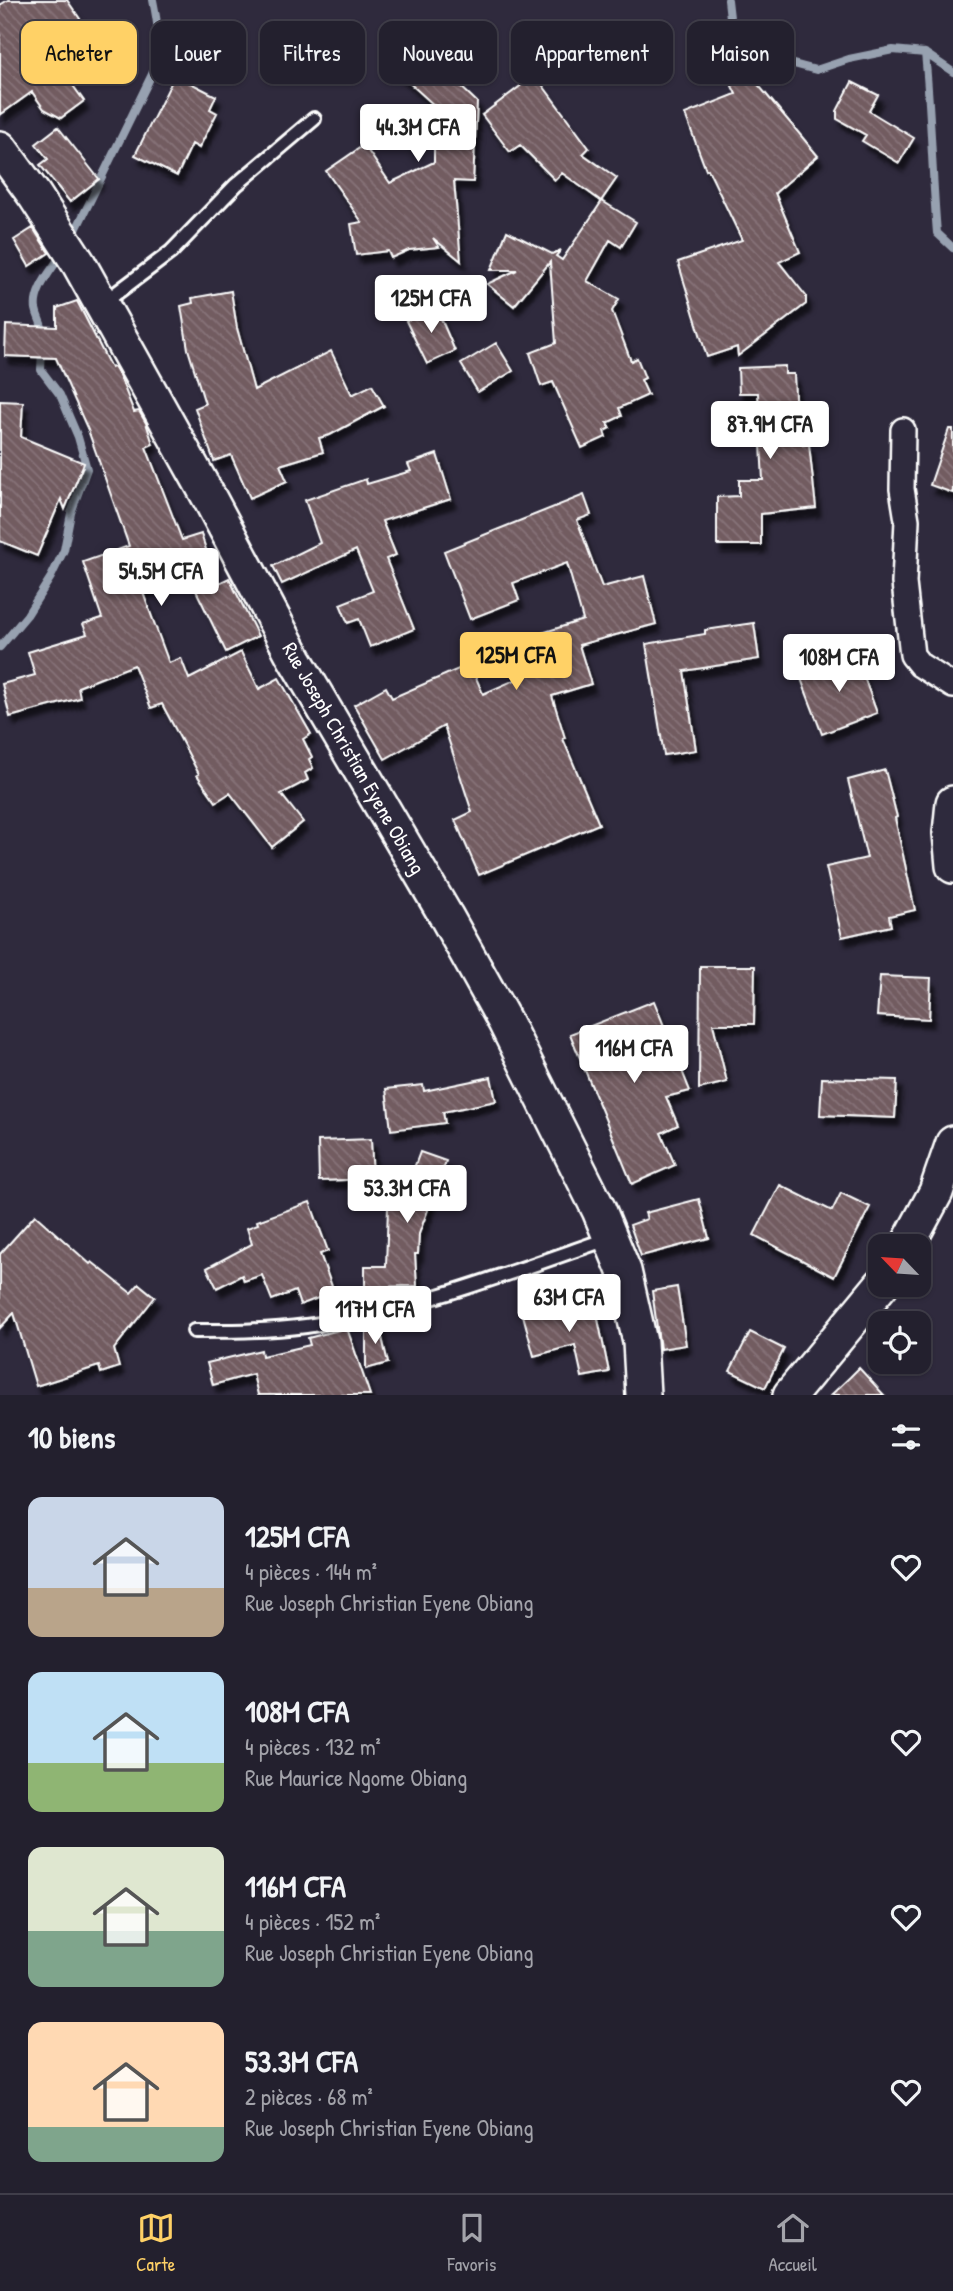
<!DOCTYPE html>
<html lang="fr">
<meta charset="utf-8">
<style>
:root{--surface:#23202e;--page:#2f2d3a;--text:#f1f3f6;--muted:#a3a3aa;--line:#403e4a;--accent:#ffd166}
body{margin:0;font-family:"Patrick Hand",sans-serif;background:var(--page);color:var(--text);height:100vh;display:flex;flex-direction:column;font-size:26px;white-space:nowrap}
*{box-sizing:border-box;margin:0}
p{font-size:23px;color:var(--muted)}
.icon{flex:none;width:38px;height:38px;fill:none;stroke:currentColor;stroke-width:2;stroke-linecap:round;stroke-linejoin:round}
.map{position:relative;height:1395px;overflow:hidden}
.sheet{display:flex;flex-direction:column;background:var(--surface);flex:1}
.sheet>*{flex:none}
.banner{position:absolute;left:21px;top:21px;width:912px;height:63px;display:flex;gap:14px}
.needle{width:46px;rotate:295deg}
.controls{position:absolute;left:868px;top:1234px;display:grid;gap:14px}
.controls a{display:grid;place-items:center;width:63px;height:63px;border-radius:14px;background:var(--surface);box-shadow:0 2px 5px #0004,0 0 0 2px var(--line);font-size:35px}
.price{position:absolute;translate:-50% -60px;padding:0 16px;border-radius:7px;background:#fff;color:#222;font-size:23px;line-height:46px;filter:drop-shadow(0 2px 4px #0008)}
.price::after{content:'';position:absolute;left:50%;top:42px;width:21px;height:16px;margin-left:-10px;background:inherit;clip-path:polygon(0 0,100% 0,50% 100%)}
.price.active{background:var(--accent);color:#111}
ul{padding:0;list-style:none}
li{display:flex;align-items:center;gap:21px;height:175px;padding:0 28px}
li span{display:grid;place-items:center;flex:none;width:196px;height:140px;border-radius:14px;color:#555}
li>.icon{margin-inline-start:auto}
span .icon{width:84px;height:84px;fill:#fffc;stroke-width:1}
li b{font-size:30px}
h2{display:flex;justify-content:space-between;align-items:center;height:84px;padding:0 28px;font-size:30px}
.tag{padding:0 24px;border-radius:14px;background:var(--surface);box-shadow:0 2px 5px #0004,0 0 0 2px var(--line);font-size:24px;line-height:63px}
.tag.active{background:var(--accent);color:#111}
.tab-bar{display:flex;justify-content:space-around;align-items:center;height:98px;border-top:2px solid var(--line);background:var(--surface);font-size:19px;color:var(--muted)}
.tab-bar a{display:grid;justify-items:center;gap:4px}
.tab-bar .active{color:var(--accent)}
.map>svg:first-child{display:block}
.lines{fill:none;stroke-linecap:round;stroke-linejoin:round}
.stream{stroke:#97a1b0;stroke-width:8}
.building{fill:url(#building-back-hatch);stroke:#fff;stroke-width:2;filter:url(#shadow)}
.lane-casing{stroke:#fff;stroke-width:18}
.street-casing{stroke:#fff;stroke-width:28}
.secondary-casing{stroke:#fff;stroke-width:38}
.lane{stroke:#2f2a3d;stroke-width:12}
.street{stroke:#2f2a3d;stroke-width:23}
.secondary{stroke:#2f2a3d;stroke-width:33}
.labels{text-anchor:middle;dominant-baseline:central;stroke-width:5;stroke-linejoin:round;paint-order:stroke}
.street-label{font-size:21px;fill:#fff;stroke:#2f2a3d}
</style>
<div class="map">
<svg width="953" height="1395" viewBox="0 0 953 1395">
<defs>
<pattern id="building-back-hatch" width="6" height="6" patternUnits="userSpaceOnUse" patternTransform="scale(1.75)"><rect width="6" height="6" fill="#725b61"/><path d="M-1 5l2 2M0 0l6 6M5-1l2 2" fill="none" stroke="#877479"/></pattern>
<filter id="shadow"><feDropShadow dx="4.5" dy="8" stdDeviation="2" flood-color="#0009"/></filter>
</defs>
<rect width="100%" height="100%" fill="#2f2a3d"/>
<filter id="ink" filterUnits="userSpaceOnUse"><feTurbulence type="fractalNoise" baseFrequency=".0143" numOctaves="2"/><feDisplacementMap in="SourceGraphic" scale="14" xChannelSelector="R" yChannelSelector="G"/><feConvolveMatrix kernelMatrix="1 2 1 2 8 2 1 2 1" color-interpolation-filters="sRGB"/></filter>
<g filter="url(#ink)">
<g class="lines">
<path class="stream" d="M 728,0 L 733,44 L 771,58 L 816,70 L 849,59 L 893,50 L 925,53 C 931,113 932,173 937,233 L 953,248
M 925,53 L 953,72
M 73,236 L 155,68 C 161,43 158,25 153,0
M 43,336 C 44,325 38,320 36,309 C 33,290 53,269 62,253
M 0,647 L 27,615 L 51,577 L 64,550 L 71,513 L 87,469 L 78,437 L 60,395 L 41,370 L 42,349"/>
</g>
<path class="building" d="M 8,0 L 67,0 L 100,48 L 64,73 L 84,101 L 61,118 L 44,109 L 32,92 L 0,115 L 0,5 Z
M 443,31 L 476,60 L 456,82 L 477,102 L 473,182 L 454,181 L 461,261 L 433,238 L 439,247 L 409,250 L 391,258 L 388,251 L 356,255 L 351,224 L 362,222 L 326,171 L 364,145 L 390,183 L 434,162 L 434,139 L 418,125 L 435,106 L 394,69 L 414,46 L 422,54 Z
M 175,75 L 216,96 L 210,109 L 217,113 L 199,148 L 192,144 L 177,176 L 135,155 Z
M 535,75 L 589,148 L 583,154 L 617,178 L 601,201 L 562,173 L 555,180 L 520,145 L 510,152 L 482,115 Z
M 750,75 L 818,156 L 775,193 L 800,252 L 779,262 L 806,296 L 806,304 L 738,356 L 737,347 L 707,357 L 678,262 L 742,240 L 708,169 L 706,170 L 685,114 L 736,94 L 732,86 Z
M 852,82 L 878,95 L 869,111 L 914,138 L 899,163 L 862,141 L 866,135 L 837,119 L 837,111 Z
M 58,127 L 99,179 L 70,202 L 40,165 L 48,159 L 36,144 Z
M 602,201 L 636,222 L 621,247 L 610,240 L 587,281 L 619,299 L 612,311 L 631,361 L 637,358 L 645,378 L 641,380 L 648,395 L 619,408 L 622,416 L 607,423 L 610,428 L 604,431 L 606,437 L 582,448 L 553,382 L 541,386 L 530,353 L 556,343 L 550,262 L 514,306 L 487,284 L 517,270 L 491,270 L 507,231 L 552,254 L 561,250 L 556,256 L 562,260 Z
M 33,228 L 49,253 L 29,266 L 14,240 Z
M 231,291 L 237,328 L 254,390 L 331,351 L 352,395 L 372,385 L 384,406 L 330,435 L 319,438 L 323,452 L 280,465 L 287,481 L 250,498 L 231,455 L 214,461 L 203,431 L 195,408 L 205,404 L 188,349 L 181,306 L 193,303 L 192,298 Z
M 77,301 L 111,368 L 114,367 L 120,377 L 134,412 L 139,411 L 146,423 L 153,444 L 146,447 L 182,540 L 201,534 L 217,584 L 229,578 L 258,636 L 226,652 L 188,574 L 142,590 L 169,663 L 181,658 L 189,679 L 241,652 L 259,689 L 279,678 L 311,734 L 303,739 L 312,757 L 309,759 L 313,768 L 305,773 L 308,780 L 281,794 L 303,822 L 272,847 L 230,793 L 216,802 L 197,775 L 199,774 L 162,704 L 151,708 L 134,665 L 78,687 L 80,698 L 10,717 L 2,684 L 35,675 L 28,652 L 87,634 L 83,624 L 102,618 L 83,562 L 129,546 L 88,430 L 56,358 L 5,356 L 6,325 L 57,327 L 57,308 Z
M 436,307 L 455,351 L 427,364 L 406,321 Z
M 496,343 L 513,371 L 478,392 L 461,364 Z
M 785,366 L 785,374 L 794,374 L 796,419 L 801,418 L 803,445 L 809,444 L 816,508 L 761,514 L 761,545 L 717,545 L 717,497 L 739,496 L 739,480 L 763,480 L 758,393 L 739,393 L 738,368 Z
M 0,401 L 23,402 L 21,437 L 84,463 L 65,509 L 61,499 L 37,556 L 0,541 Z
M 949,429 L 953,429 L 953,493 L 930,485 Z
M 437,454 L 451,499 L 382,521 L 396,555 L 386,559 L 414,629 L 370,647 L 359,619 L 348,623 L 340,604 L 373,591 L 356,550 L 282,584 L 273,566 L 320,543 L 305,500 L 366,479 L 367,484 L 411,471 L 408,464 Z
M 584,495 L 591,515 L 577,520 L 602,587 L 644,576 L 656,624 L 579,645 L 591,684 L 552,696 L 565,738 L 563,739 L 599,824 L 479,875 L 455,820 L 472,812 L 444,726 L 385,759 L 354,705 L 386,687 L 392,698 L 470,664 L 483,694 L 533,672 L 523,639 L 583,620 L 567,563 L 513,583 L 519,600 L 470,619 L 444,551 Z
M 754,623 L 759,659 L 684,671 L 696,750 L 664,755 L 646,644 L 705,634 L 705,630 Z
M 856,655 L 877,713 L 822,734 L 800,676 Z
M 885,770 L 897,817 L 895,818 L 915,910 L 889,916 L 891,926 L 842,937 L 826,867 L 867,858 L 848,780 Z
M 700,966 L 755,966 L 754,1024 L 713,1024 L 727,1082 L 699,1089 Z
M 880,976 L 931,978 L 929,1019 L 877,1016 Z
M 654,1001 L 690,1091 L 666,1097 L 678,1125 L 661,1133 L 675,1165 L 632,1184 L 570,1034 Z
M 491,1077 L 496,1101 L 443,1112 L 445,1123 L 391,1130 L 386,1089 L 423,1085 L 424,1091 Z
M 822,1078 L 897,1080 L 895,1118 L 820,1115 Z
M 371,1139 L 373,1179 L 319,1181 L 318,1141 Z
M 420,1152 L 446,1161 L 419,1234 L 418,1254 L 415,1254 L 417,1286 L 365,1287 L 365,1266 L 386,1266 L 388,1207 L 397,1184 L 407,1187 Z
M 780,1185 L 832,1211 L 841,1193 L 870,1207 L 834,1277 L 754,1235 Z
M 699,1199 L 709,1238 L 641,1256 L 630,1225 L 647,1219 L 645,1213 Z
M 310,1202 L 328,1251 L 320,1254 L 334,1292 L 300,1305 L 295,1291 L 272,1300 L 262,1275 L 244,1281 L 242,1275 L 217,1288 L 207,1268 L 252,1244 L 247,1228 L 258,1224 L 257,1221 Z
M 35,1215 L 90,1264 L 92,1262 L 131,1293 L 139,1284 L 155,1297 L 114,1349 L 119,1367 L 101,1373 L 99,1366 L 36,1386 L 14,1313 L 0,1328 L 0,1254 Z
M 677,1287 L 686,1345 L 660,1349 L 652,1291 Z
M 594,1300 L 609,1372 L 582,1377 L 575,1345 L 534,1356 L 522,1311 Z
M 378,1321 L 388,1363 L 366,1369 L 366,1324 Z
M 347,1328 L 370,1395 L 258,1395 L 253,1374 L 213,1385 L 207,1363 L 261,1350 L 262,1356 L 310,1345 L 308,1338 Z
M 750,1332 L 784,1349 L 765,1388 L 730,1371 Z
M 859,1368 L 884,1395 L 831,1395 L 850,1377 Z"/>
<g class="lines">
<g class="lane-casing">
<path id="lane" d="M 102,304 L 171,252 L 236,185 L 314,119
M 194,1331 C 232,1331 269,1331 306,1326 C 408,1312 512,1272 610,1238"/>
</g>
<g class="street-casing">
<path id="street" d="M 903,430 L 902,489 L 907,520 L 904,583 L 912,655 L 920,665 L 953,686"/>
</g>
<g class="secondary-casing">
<path id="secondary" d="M 0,148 L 35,196 L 79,264 L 211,501 L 295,659 L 446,916 L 505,1022 L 599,1210 L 624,1271 L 640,1342 L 643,1395
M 953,803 L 950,833 L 953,866
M 907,1246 L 936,1192 L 953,1143
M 790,1395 L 882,1284"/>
</g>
<use href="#lane" class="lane"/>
<use href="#street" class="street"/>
<use href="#secondary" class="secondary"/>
</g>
</g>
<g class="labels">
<g class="street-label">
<text transform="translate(354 758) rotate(60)">Rue Joseph Christian Eyene Obiang</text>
</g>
</g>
</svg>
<div class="controls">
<a><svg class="needle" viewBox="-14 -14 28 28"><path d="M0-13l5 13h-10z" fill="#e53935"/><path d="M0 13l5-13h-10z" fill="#a3a3aa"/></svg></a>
<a><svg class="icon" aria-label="locate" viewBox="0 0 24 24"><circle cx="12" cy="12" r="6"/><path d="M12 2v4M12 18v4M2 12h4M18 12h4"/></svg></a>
</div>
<b class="price" style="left:418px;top:164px">44.3M CFA</b>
<b class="price" style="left:431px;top:335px">125M CFA</b>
<b class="price" style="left:770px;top:461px">87.9M CFA</b>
<b class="price" style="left:161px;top:608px">54.5M CFA</b>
<b class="price active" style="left:516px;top:692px">125M CFA</b>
<b class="price" style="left:839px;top:694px">108M CFA</b>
<b class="price" style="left:634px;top:1085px">116M CFA</b>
<b class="price" style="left:407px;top:1225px">53.3M CFA</b>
<b class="price" style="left:569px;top:1334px">63M CFA</b>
<b class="price" style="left:375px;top:1346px">117M CFA</b>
<div class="banner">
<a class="tag active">Acheter</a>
<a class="tag">Louer</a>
<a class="tag">Filtres</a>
<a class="tag">Nouveau</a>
<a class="tag">Appartement</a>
<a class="tag">Maison</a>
</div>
</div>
<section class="sheet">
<h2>10 biens<svg class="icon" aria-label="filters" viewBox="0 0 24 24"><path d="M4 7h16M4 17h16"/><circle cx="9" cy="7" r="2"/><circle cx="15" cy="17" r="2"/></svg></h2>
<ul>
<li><span style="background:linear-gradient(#c9d6e8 65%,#b9a48a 0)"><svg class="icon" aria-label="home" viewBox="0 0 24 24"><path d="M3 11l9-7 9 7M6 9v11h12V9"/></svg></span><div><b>125M CFA</b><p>4 pièces · 144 m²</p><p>Rue Joseph Christian Eyene Obiang</p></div><svg class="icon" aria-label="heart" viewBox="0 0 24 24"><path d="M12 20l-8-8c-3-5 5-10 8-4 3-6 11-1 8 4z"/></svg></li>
<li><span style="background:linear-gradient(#bfe0f5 65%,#8fb573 0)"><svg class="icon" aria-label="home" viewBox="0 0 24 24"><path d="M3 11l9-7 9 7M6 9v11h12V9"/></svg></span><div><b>108M CFA</b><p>4 pièces · 132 m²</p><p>Rue Maurice Ngome Obiang</p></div><svg class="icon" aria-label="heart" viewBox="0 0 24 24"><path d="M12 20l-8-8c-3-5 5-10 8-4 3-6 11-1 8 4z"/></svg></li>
<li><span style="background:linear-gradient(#dfe7d0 60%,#7fa58c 0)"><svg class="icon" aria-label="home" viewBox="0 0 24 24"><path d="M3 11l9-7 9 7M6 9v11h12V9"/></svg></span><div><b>116M CFA</b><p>4 pièces · 152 m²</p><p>Rue Joseph Christian Eyene Obiang</p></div><svg class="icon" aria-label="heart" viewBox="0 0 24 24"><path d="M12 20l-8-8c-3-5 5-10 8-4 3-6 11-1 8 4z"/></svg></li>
<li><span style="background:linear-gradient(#ffd9b3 75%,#7fa58c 0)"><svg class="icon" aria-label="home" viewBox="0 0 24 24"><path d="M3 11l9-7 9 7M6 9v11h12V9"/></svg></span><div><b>53.3M CFA</b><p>2 pièces · 68 m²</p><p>Rue Joseph Christian Eyene Obiang</p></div><svg class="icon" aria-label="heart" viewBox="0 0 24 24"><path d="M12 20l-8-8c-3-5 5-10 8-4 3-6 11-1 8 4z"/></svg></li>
</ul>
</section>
<nav class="tab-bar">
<a class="active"><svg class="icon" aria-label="map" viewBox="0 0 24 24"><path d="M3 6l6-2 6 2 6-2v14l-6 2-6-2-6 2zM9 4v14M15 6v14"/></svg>Carte</a>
<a><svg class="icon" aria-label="saved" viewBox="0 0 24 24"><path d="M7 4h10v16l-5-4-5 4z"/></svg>Favoris</a>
<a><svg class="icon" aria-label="home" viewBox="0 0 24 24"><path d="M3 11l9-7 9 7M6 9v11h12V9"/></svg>Accueil</a>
</nav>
